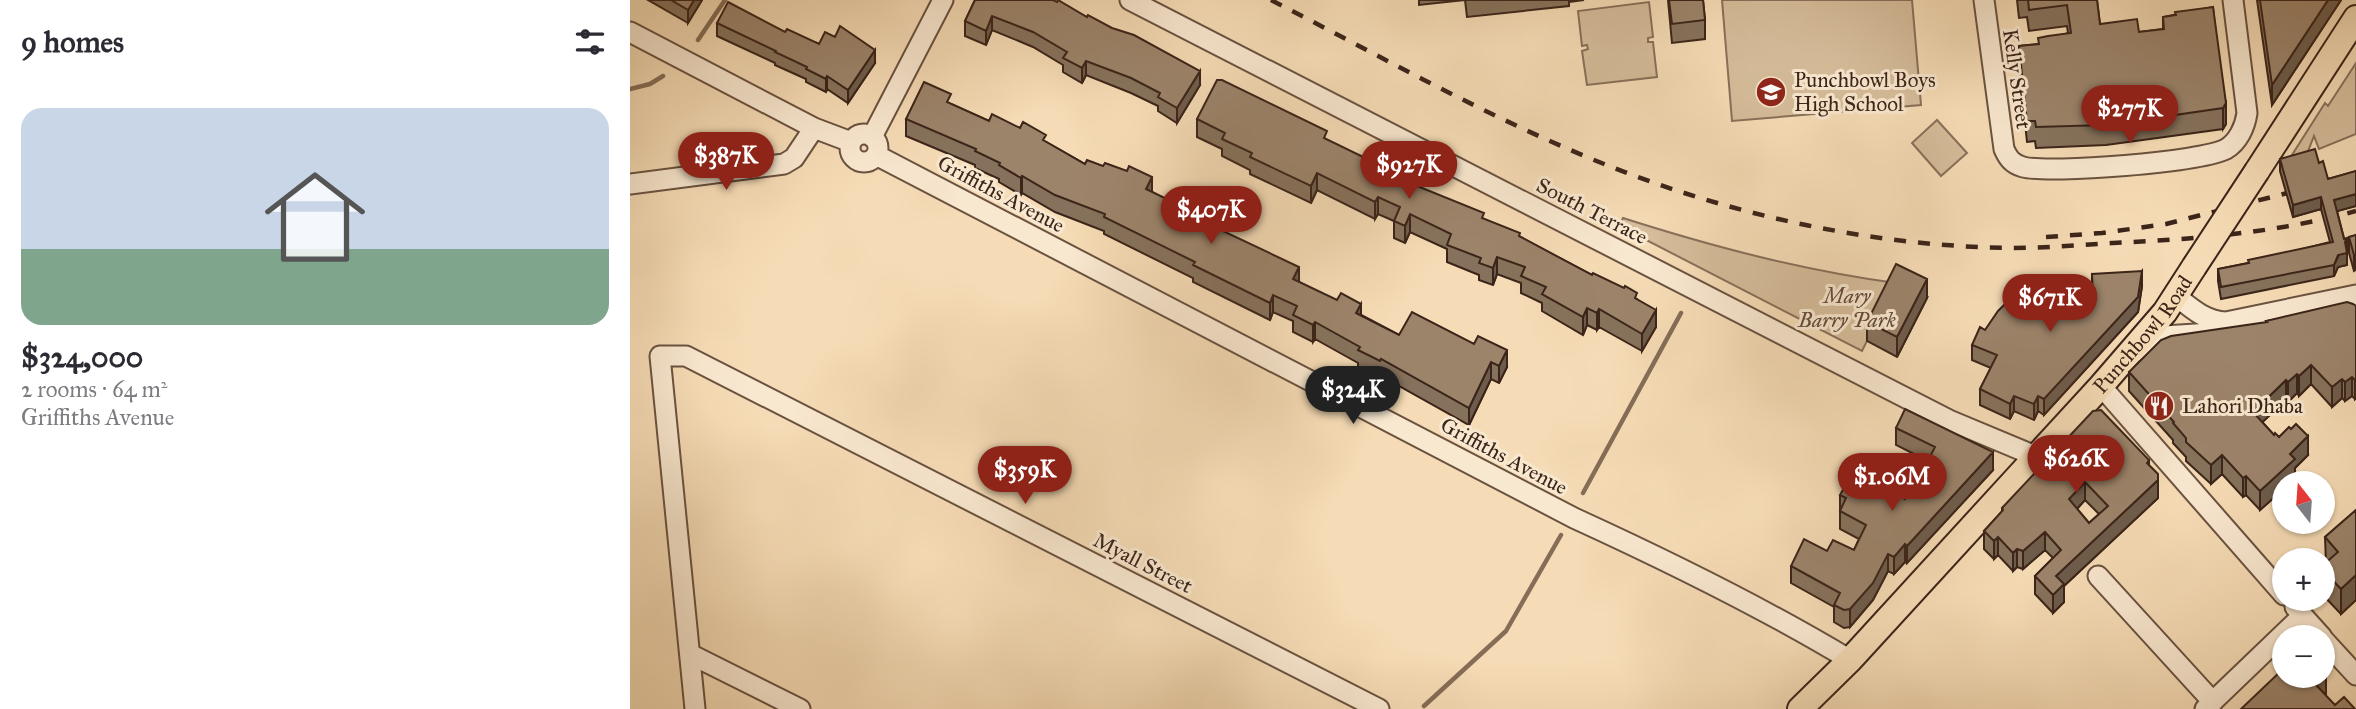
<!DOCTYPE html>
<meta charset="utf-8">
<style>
:root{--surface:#fff;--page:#f2f2f3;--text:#2b2b33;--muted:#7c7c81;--line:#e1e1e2;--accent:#8f2418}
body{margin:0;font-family:"IM FELL Great Primer",serif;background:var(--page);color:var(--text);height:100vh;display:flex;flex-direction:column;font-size:26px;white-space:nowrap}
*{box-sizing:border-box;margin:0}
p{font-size:23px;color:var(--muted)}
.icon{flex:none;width:38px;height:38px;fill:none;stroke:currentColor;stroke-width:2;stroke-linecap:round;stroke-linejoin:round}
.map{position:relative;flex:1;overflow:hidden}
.side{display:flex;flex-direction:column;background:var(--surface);width:630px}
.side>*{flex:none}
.needle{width:46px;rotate:343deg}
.fabs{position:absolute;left:1642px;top:471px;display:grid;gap:14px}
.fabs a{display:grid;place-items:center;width:63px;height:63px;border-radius:50%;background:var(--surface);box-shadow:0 2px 5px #0004;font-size:35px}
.price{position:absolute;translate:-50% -60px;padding:0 16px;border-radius:24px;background:var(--accent);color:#fff;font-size:23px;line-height:46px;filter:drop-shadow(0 2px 4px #0008)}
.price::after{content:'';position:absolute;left:50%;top:42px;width:21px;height:16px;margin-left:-10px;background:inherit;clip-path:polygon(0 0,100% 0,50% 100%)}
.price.active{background:#222;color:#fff}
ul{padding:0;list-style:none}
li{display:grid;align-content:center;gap:14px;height:371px;padding:0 21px}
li+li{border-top:2px solid var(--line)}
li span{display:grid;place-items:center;height:217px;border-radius:21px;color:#555}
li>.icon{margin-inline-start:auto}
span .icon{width:126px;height:126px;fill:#fffc;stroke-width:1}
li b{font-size:30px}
h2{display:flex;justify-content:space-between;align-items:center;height:84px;padding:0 21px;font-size:30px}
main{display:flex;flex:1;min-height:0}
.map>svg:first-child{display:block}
.green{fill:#d6bd9b;stroke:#88705a;stroke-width:2}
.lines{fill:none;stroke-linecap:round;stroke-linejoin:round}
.stream{stroke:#856d57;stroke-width:4.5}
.minor-casing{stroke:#6a5240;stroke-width:23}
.major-casing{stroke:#3b2419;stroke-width:28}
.minor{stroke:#f9e8d0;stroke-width:19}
.major{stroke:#f6dcb6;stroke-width:24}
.rail{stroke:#3b2419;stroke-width:4.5;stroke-dasharray:12 12;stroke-linecap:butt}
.major-bridge-casing{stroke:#3b2419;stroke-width:28;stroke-linecap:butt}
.major-bridge{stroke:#f6dcb6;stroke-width:24}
.wall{fill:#86725c;stroke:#3b2419;stroke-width:2;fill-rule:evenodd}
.shaded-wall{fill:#6d5c4b;stroke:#3b2419;stroke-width:2}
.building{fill:#9c846b;stroke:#3b2419;stroke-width:2;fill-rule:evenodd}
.labels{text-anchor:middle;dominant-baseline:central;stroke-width:6;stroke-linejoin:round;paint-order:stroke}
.street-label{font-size:21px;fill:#3b2419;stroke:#f9e8d0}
.poi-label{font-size:21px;fill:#3b2419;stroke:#f9e8d0;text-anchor:start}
.park-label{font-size:21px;font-style:italic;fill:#624a3a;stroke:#f9e8d0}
</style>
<main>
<section class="side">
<h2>9 homes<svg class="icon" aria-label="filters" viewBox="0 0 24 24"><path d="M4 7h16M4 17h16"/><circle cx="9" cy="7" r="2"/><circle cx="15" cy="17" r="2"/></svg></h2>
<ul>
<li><span style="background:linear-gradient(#c9d6e8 65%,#7fa58c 0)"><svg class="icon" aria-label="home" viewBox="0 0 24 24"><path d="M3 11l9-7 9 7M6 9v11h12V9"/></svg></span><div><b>$324,000</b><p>2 rooms · 64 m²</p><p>Griffiths Avenue</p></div></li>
</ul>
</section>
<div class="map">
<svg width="1726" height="709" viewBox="0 0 1726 709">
<rect width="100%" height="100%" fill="#f6dcb6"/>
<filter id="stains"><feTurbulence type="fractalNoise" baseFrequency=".00286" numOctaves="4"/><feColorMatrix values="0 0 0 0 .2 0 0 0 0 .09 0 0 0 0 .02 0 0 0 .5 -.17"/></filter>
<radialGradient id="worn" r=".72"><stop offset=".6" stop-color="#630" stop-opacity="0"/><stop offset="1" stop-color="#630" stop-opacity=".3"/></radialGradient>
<path class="green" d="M 1092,0 L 1282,0 L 1291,105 L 1102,121 Z
M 1019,2 L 1023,37 L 1018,38 L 1018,42 L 1023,42 L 1027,77 L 957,85 L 952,51 L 958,49 L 957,45 L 952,46 L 948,11 Z
M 1726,63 L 1726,134 L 1689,149 L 1684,136 L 1673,164 L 1653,169 L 1695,103 L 1698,106 Z
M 1307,120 L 1337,153 L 1311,176 L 1282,143 Z
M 993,218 C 1084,247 1171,270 1266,283 L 1232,351 L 989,226 Z"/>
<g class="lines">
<path class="stream" d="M 68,40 L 95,0
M 0,89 L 20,84 L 33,76
M 953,493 L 1051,313
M 794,706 L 876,631 L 931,535"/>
<g class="minor-casing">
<path id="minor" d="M 500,0 L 1319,420 L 1405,456
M 1354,0 L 1374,149 C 1378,158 1382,164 1393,167 C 1420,174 1571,162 1596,149 C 1608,142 1615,127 1617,113 L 1603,0
M 0,32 L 184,128 L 221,142
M220 148a14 14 0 1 1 28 0a14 14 0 1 1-28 0Z
M 242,137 L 313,0
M 246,155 L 944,518 C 1038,561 1132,607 1220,660
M 0,184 L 154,164 L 164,158 L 184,128
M 1546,296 C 1562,309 1575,321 1596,322 L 1726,295
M 1507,351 L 1534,336 L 1581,333
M 1471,386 L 1654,595
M 1468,576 L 1583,702
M 1665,607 L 1692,637
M 1692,638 L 1726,675
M 60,654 L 170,709
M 65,709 L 30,356 L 56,356 L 749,709
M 1575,709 L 1672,616"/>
</g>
<g class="major-casing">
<g id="major">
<path d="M 1627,171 L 1726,18"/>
<path id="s1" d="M 1170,709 L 1220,660 L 1471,386 L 1535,312 L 1564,267"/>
</g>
</g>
<use href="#minor" class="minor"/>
<use href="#major" class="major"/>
<path class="rail" d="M 641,0 C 752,57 863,120 979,166 C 1105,216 1244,246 1380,248 C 1415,248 1449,245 1483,243 C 1565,239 1647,233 1726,211
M 1416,237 L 1472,233 L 1536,224 L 1677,188"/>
<g class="major-bridge-casing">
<path id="major-bridge" d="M 1564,267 L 1627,171"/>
</g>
<use href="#major-bridge" class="major-bridge"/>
</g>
<path class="wall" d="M 18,0 L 72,0 L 58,23 Z
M 345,0 L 570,85 L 547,123 L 528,111 L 528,106 L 501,93 L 456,75 L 452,83 L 433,72 L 433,65 L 403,47 L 362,30 L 356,45 L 335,36 L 335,21 Z
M 789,0 L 954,0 L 939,2 L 939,6 L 837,17 L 835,0 L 789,5 Z
M 1038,0 L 1073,0 L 1075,20 L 1075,39 L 1042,43 Z
M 1387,0 L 1467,0 L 1470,24 L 1509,32 L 1533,29 L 1533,17 L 1583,7 L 1596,124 L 1593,129 L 1476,145 L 1406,148 L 1405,141 L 1397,142 L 1389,67 L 1389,46 L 1408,44 L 1438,33 L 1437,26 L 1399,31 L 1397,17 L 1389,18 Z
M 1627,0 L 1711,0 L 1642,105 Z
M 87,23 L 155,32 L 245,63 L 218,103 L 197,89 L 196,92 L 176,82 L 176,79 L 145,65 L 145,63 L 87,36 Z
M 321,104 L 359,121 L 416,142 L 455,164 L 522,192 L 578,224 L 669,282 L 769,335 L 877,367 L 869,383 L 861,379 L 839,425 L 751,376 L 750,378 L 728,367 L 728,363 L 685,339 L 683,342 L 663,332 L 663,321 L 643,312 L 640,320 L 563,282 L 563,278 L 474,234 L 474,231 L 425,212 L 392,193 L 391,195 L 369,182 L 369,179 L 345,168 L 345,165 L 276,136 L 276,119 Z
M 567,119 L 697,140 L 762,176 L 890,237 L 1007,299 L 1026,327 L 1012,351 L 969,327 L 967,330 L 957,325 L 953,335 L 912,311 L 912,303 L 891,293 L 891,283 L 867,274 L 863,285 L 849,280 L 849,275 L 817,262 L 817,249 L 780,232 L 775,243 L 764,238 L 764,221 L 748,214 L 745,219 L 687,190 L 681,203 L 620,174 L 620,170 L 592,156 L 592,149 L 567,137 Z
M 1650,159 L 1689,163 L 1698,179 L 1726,171 L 1726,206 L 1707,211 L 1717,250 L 1717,265 L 1708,267 L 1704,276 L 1591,299 L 1588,281 L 1588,269 L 1618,263 L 1700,242 L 1691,209 L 1663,217 L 1650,171 Z
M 1726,235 L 1724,271 L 1719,253 L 1719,237 Z
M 1462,274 L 1512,286 L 1508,312 L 1414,415 L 1408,411 L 1404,420 L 1384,411 L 1380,419 L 1350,405 L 1350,389 L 1361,368 L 1342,360 L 1342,345 L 1380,305 L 1462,297 Z
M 1297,298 L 1267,357 L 1237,341 L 1237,322 Z
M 1726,306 L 1726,398 L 1725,399 L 1722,396 L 1715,401 L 1712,398 L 1702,407 L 1681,384 L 1669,396 L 1667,393 L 1658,402 L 1656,400 L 1632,422 L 1644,435 L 1678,455 L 1665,468 L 1665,478 L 1630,510 L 1616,495 L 1613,497 L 1592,474 L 1581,484 L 1556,461 L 1556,457 L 1543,443 L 1543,440 L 1499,391 L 1499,372 L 1636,323 L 1636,321 Z
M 1266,428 L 1363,470 L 1277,563 L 1275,562 L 1264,574 L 1258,571 L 1243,600 L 1220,627 L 1214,628 L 1204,622 L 1204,607 L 1161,583 L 1161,566 L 1197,551 L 1224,550 L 1229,539 L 1210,529 L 1210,495 L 1231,489 L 1275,499 L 1279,497 L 1298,461 L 1266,445 Z
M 1519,460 L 1519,466 L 1528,498 L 1434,586 L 1434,602 L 1423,613 L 1405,594 L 1405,576 L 1423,558 L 1415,550 L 1393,569 L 1387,567 L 1383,571 L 1368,555 L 1364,559 L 1354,549 L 1354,531 L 1372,512 L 1372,508 ZM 1455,500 L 1469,514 L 1459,523 L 1447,509 Z
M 1726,510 L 1726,600 L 1711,614 L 1692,594 L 1692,566 L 1696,563 L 1695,537 Z"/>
<path class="shaded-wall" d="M 64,0 L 72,0 L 58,23 L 58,10 Z
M 1698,0 L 1711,0 L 1642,105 L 1642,85 Z
M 362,16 L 362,30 L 356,45 L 356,31 Z
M 245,50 L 245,63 L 218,103 L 218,90 Z
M 456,61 L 456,75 L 452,83 L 452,68 Z
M 570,71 L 570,85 L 547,123 L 547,108 Z
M 197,76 L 197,89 L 196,92 L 196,79 Z
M 1596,103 L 1596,124 L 1593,129 L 1593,108 Z
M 687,173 L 687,190 L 681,203 L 681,186 Z
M 392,176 L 392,193 L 391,195 L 391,178 Z
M 522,177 L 522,194 L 516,189 Z
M 1726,194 L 1726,206 L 1704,212 L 1704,200 Z
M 748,197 L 748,214 L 745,219 L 745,202 Z
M 1691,197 L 1691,209 L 1663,217 L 1663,205 Z
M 780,214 L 780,232 L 775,243 L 775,226 Z
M 1717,238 L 1717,265 L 1708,267 L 1704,276 L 1704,265 Z
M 1726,254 L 1726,270 L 1724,271 L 1724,255 Z
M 867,257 L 867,274 L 863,285 L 863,268 Z
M 669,267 L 669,284 L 663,279 Z
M 1512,271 L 1512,286 L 1508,312 L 1414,415 L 1414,399 Z
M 1297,279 L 1297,298 L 1267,357 L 1267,337 Z
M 643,295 L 643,312 L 640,320 L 640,303 Z
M 731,304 L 731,321 L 726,313 Z
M 957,308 L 957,325 L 953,335 L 953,317 Z
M 969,309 L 969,327 L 967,330 L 967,313 Z
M 1026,310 L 1026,327 L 1012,351 L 1012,334 Z
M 685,322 L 685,339 L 683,342 L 683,325 Z
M 877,350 L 877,367 L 869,383 L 869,366 Z
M 861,362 L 861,379 L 839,425 L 839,408 Z
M 1681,365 L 1681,384 L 1669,396 L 1669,376 Z
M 1667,374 L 1667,393 L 1658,402 L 1658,382 Z
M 1722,377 L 1722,396 L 1715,401 L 1715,382 Z
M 1712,379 L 1712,398 L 1702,407 L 1702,387 Z
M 1726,379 L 1726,398 L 1725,399 L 1725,380 Z
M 1656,380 L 1656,400 L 1623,431 L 1623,412 Z
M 1384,396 L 1384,411 L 1380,419 L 1380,404 Z
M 1408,396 L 1408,411 L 1404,420 L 1404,404 Z
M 1678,436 L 1678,455 L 1665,468 L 1665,478 L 1660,483 L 1654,483 L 1654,489 L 1630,510 L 1630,491 L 1660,454 Z
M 1363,452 L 1363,470 L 1277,563 L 1277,546 Z
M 1592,455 L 1592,474 L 1581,484 L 1581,465 Z
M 1616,476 L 1616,495 L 1613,497 L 1613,478 Z
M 1528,480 L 1528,498 L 1434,586 L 1434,602 L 1423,613 L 1423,595 L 1426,576 Z
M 1455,482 L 1455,500 L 1439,517 L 1439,499 Z
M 1415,532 L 1415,550 L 1393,569 L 1393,551 Z
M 1368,537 L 1368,555 L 1364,559 L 1364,541 Z
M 1275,544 L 1275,562 L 1264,574 L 1264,557 Z
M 1387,549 L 1387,567 L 1383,571 L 1383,553 Z
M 1258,554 L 1258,571 L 1243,600 L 1220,627 L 1220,609 Z
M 1726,575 L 1726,600 L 1711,614 L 1711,589 Z
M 1696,674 L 1696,695 L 1685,684 Z"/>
<path class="building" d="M 41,0 L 64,0 L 58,10 Z
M 345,0 L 423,0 L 427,2 L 428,0 L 457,17 L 458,15 L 482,28 L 504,35 L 570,71 L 547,108 L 528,97 L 530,93 L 501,78 L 456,61 L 452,68 L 433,58 L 437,52 L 403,32 L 362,16 L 356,31 L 335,21 Z
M 1039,0 L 1073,0 L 1075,20 L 1042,24 Z
M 1398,0 L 1467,0 L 1470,24 L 1507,19 L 1509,32 L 1534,29 L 1533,17 L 1546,15 L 1545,12 L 1583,7 L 1596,103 L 1593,108 L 1476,125 L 1406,127 L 1405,121 L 1397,121 L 1389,46 L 1409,44 L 1408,38 L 1418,36 L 1441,33 L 1437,5 L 1399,10 Z
M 1630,0 L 1698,0 L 1642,85 Z
M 98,2 L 155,32 L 157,29 L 189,44 L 195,32 L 205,37 L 210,26 L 245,50 L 218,90 L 197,76 L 196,79 L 176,69 L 177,67 L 145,52 L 146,51 L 87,23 Z
M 587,80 L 592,80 L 697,131 L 694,138 L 762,171 L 760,175 L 854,213 L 852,218 L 890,233 L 889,236 L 962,275 L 963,273 L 994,288 L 995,286 L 1007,293 L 1005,298 L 1026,310 L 1012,334 L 969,309 L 967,313 L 957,308 L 953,317 L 912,294 L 916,287 L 891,276 L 895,267 L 867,257 L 863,268 L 849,263 L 851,258 L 817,245 L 821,234 L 780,214 L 775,226 L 764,221 L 770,207 L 748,197 L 745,202 L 687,173 L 681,186 L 620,157 L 622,153 L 592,139 L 595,133 L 567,119 Z
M 294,82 L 321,94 L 317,102 L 359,121 L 362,114 L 390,128 L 393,122 L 416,135 L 413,140 L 455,164 L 457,160 L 473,166 L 475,163 L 497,171 L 499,166 L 522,177 L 516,189 L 578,219 L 576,223 L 669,267 L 663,279 L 707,300 L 711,293 L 731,304 L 726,313 L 769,335 L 782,312 L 844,344 L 848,336 L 877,350 L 869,366 L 861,362 L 839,408 L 751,359 L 750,361 L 728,350 L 730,347 L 685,322 L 683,325 L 663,315 L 667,306 L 643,295 L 640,303 L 563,265 L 565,262 L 474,217 L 475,214 L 425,195 L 392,176 L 391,178 L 369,165 L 370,163 L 345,151 L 346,149 L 276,119 Z
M 1685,149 L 1689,163 L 1693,161 L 1698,179 L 1726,171 L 1726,194 L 1704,200 L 1714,239 L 1717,238 L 1715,242 L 1717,253 L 1708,255 L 1704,265 L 1591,287 L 1588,269 L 1619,263 L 1618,260 L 1703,242 L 1691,197 L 1663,205 L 1650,159 Z
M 1726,235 L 1726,254 L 1724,255 L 1719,237 Z
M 1266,264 L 1297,279 L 1267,337 L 1237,322 Z
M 1512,271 L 1508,297 L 1414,399 L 1408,396 L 1404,404 L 1384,396 L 1380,404 L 1350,389 L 1367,355 L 1342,345 L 1350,327 L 1355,330 L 1368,311 L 1375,304 L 1380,305 L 1383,296 L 1390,299 L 1392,284 L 1463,297 L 1462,274 Z
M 1717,302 L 1723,304 L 1726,306 L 1726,379 L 1725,380 L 1722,377 L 1715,382 L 1712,379 L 1702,387 L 1681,365 L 1669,376 L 1667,374 L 1658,382 L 1656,380 L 1623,412 L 1644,435 L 1645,433 L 1649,437 L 1659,427 L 1661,429 L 1666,424 L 1678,436 L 1660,454 L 1665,459 L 1630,491 L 1616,476 L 1613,478 L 1592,455 L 1581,465 L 1556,442 L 1556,438 L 1543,423 L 1544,422 L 1499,372 L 1531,340 L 1541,336 L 1637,322 L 1636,321 Z
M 1275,409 L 1363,452 L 1277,546 L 1275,544 L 1264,557 L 1258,554 L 1243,583 L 1220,609 L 1214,610 L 1204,605 L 1210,593 L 1161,566 L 1174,539 L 1197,551 L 1203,540 L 1224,550 L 1236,525 L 1210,511 L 1216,498 L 1210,495 L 1217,482 L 1231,489 L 1237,479 L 1275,499 L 1276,496 L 1279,497 L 1305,447 L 1266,428 Z
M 1471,410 L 1519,460 L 1517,463 L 1528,474 L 1528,480 L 1426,576 L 1434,584 L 1423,595 L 1405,576 L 1431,550 L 1415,532 L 1393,551 L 1387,549 L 1383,553 L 1368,537 L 1364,541 L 1354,531 L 1373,510 L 1372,508 L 1463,411 ZM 1455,482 L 1478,506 L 1459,523 L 1439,499 Z
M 1726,510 L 1726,575 L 1711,589 L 1692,569 L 1692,566 L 1708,552 L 1695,537 Z
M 1654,668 L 1654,676 L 1692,676 L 1692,671 L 1696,674 L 1685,684 L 1705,705 L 1714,697 L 1725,709 L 1611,709 Z"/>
<defs>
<g id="school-disc" transform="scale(1.575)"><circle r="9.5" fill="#8f2418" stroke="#f9e8d0"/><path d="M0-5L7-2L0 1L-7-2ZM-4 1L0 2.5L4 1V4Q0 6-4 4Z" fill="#fff"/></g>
<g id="restaurant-disc" transform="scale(1.575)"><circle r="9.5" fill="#8f2418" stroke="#f9e8d0"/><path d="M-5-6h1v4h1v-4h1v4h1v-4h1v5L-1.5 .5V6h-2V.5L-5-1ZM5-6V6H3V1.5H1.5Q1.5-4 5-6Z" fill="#fff"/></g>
</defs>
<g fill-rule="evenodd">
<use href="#school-disc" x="1141" y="92"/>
<use href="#restaurant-disc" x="1529" y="406"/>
</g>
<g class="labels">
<g class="street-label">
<text transform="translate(1387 79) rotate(82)">Kelly Street</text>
<text transform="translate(371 194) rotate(28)">Griffiths Avenue</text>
<text transform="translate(962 211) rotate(27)">South Terrace</text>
<text stroke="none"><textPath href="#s1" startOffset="508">Punchbowl Road</textPath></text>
<text transform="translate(874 456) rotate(28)">Griffiths Avenue</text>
<text transform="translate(513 563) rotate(27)">Myall Street</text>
</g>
<g class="poi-label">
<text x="1164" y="80">Punchbowl Boys<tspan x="1164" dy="24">High School</tspan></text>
<text x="1552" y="406">Lahori Dhaba</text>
</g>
<g class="park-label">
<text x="1217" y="296">Mary<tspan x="1217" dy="24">Barry Park</tspan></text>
</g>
</g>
<rect width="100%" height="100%" filter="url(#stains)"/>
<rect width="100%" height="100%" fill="url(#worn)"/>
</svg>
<div class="fabs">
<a><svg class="needle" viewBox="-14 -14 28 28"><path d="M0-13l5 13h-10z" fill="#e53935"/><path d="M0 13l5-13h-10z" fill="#7c7c81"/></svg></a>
<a>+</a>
<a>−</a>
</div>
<b class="price" style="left:1500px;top:145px">$277K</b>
<b class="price" style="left:96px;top:192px">$387K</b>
<b class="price" style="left:779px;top:201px">$927K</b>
<b class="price" style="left:581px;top:246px">$407K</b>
<b class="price" style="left:1420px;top:334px">$671K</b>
<b class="price active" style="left:723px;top:426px">$324K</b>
<b class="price" style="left:1446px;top:495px">$626K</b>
<b class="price" style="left:395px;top:506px">$359K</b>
<b class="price" style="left:1262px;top:513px">$1.06M</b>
</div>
</main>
